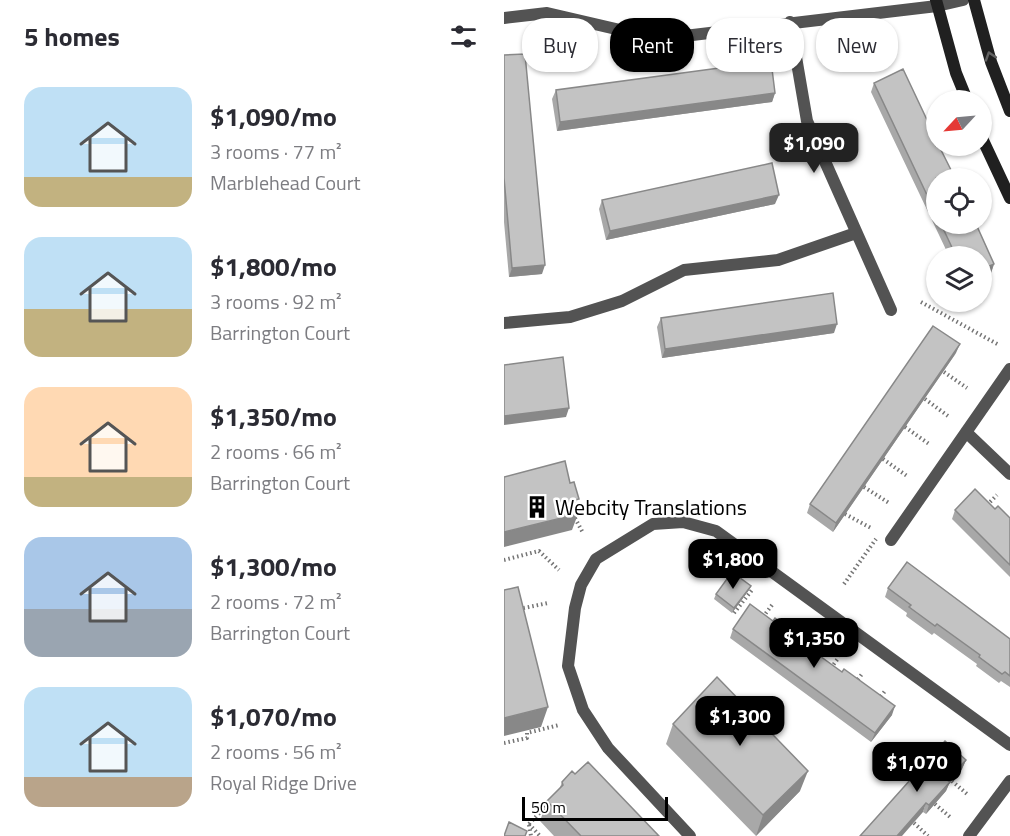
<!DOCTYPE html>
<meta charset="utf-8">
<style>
:root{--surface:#fff;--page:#f2f2f3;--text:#2b2b33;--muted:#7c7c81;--accent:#000}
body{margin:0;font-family:"Titillium Web",sans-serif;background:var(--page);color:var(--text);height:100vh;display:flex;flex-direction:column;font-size:22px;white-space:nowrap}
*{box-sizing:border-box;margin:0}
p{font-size:20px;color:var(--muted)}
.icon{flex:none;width:33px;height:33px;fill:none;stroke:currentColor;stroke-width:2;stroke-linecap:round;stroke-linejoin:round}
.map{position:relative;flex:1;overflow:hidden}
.sheet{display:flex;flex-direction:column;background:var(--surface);width:504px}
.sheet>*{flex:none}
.guide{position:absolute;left:18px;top:18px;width:398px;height:54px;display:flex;gap:12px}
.needle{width:39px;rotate:244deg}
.tools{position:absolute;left:422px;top:90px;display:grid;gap:12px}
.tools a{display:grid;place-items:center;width:66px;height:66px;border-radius:50%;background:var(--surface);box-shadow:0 2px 4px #0004;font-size:30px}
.scale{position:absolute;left:18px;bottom:15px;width:146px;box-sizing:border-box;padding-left:6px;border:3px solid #000;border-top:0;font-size:16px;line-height:21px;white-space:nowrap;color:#000;-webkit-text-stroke:4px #fff;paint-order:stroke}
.price{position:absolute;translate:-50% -51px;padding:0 14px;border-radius:12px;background:var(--accent);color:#fff;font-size:20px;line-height:39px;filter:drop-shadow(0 2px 3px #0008)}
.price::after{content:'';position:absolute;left:50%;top:36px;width:18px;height:14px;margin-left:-9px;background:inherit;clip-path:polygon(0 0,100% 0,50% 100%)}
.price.current{background:#222;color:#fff}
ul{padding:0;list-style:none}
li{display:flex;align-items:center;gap:18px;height:150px;padding:0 24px}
li span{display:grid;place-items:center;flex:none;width:168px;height:120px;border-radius:18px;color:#555}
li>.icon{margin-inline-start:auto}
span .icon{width:72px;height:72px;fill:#fffc;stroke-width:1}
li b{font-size:26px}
h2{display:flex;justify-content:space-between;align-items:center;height:72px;padding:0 24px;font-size:26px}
.tag{padding:0 21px;border-radius:24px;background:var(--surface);box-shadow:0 2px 4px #0004;font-size:21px;line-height:54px}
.tag.current{background:var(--accent);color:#fff}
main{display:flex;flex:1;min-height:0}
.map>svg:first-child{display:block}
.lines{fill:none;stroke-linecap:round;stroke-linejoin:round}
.path{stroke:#757575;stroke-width:4;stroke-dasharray:1.5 3;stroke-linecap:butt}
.street{stroke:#535353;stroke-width:12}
.secondary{stroke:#202020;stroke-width:12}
.wall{fill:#a8a8a8}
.shaded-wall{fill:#888}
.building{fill:#c3c3c3;stroke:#888;stroke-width:1.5}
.oneway{stroke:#636363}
.labels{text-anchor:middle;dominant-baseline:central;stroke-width:5;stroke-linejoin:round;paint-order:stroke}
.poi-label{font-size:22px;fill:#000;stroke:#fff;text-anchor:start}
</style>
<main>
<section class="sheet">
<h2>5 homes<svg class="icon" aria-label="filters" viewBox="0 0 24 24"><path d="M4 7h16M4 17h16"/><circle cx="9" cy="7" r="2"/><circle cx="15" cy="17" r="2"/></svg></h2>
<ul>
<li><span style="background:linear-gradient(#bfe0f5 75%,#c2b280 0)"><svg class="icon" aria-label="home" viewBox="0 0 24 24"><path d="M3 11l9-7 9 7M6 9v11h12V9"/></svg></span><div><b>$1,090/mo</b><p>3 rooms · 77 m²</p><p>Marblehead Court</p></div></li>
<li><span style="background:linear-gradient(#bfe0f5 60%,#c2b280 0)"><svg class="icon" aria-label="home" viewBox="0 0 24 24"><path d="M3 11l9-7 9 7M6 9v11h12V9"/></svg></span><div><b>$1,800/mo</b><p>3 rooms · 92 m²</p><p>Barrington Court</p></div></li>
<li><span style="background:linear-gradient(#ffd9b3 75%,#c2b280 0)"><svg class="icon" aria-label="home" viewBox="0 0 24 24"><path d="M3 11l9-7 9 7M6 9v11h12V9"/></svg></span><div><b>$1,350/mo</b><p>2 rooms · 66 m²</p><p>Barrington Court</p></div></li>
<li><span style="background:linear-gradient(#a9c7e8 60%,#9aa5b1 0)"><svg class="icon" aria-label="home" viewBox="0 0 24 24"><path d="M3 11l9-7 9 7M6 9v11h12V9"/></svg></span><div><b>$1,300/mo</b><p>2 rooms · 72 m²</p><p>Barrington Court</p></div></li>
<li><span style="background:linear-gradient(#bfe0f5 75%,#b9a48a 0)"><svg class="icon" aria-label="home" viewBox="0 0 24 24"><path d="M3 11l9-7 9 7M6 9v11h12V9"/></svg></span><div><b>$1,070/mo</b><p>2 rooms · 56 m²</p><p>Royal Ridge Drive</p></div></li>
</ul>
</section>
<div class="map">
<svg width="506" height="836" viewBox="0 0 506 836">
<rect width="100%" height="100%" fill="#fff"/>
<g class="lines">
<path class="path" d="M 417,302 L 495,345
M 440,372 L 463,388
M 421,399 L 444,416
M 401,427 L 425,444
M 379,459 L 403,476
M 360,487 L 385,503
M 483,505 L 493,495
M 341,514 L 367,528
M 71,518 L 79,533
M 0,560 L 35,551 L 55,570
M 340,584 L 372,539
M 15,609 L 44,603
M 230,613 L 248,590
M 259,617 L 268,605
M 284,632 L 290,622
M 304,651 L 313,640
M 327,668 L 335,657
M 351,683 L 358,674
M 374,700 L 381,691
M 0,743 L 23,738 L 23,733 L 55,725
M 448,781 L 463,794
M 431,804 L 446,817
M 410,823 L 424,836
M 25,824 L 42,806
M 25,824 L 36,836
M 25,825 L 27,836"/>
<path class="street" d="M 0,18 L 43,13 L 155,39 L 433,6 L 459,0
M 286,22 L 303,121 L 387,310
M 0,323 L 66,317 L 118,301 L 180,270 L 274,260 L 352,233
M 462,432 L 506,474
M 387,540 L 506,369
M 186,836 L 104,748 L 79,710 L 64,666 L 71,608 L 77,585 L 92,559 L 149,524 L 179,522 L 212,531 L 506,745
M 465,836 L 506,781"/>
<path class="secondary" d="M 432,0 L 452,73 L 463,100
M 470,0 L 487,62 L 506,111
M 477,136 L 506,198"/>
</g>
<path class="wall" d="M 0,55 L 38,274 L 5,277 L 0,222 Z
M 370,83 L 432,178 L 432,224 L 472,224 L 490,264 L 487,273 L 477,256 L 445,256 L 367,92 Z
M 52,90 L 271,93 L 268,102 L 53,131 L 48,99 Z
M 98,200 L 271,204 L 102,240 L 95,209 Z
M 157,318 L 330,333 L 158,358 L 153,327 Z
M 452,353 L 329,532 L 303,513 L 306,504 Z
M 491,509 L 506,518 L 506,577 L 448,519 L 451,510 Z
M 247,586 L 245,590 L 228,613 L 210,599 L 212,594 Z
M 384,588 L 506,639 L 506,687 L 497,681 L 495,683 L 472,666 L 473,664 L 430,633 L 428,635 L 402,616 L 403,613 L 381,597 Z
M 269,621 L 296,637 L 295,641 L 388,715 L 367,742 L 226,638 L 229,629 Z
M 169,724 L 296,791 L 252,836 L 162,744 Z
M 441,741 L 462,760 L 458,769 L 445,784 L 442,791 L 422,814 L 419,812 Z
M 71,774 L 155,836 L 50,836 L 36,821 L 43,801 L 55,790 L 58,782 Z"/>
<path class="shaded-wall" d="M 271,93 L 268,102 L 53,131 L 56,122 Z
M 275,195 L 271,204 L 102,240 L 106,231 Z
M 490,264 L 487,273 L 477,277 L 477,270 Z
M 41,265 L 38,274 L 5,277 L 8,268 Z
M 333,324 L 330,333 L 158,358 L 161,349 Z
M 456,344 L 452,353 L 329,532 L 332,523 Z
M 65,408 L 62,417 L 0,425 L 0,416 Z
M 74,514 L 68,530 L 0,547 L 0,532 Z
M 247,586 L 245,590 L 228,613 L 230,608 Z
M 391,706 L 388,715 L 367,742 L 371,733 Z
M 44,707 L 37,727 L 0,736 L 0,718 Z
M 462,760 L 458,769 L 445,784 L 442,791 L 422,814 L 425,805 L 443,780 Z
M 304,771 L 296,791 L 252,836 L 259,815 Z
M 422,803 L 419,812 L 398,836 L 393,836 Z"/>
<path class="building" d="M 21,54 L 41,265 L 8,268 L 0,178 L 0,55 Z
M 267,61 L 271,93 L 56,122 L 52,90 Z
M 399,69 L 432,139 L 432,146 L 435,146 L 451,178 L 432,178 L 432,214 L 370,83 Z
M 268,163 L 275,195 L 106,231 L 98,200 Z
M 437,224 L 472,224 L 490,264 L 477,270 L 477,256 L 452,256 Z
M 329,293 L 333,324 L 161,349 L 157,318 Z
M 429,326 L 456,344 L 332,523 L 306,504 Z
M 59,357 L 65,408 L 0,416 L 0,365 Z
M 61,461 L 66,483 L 70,482 L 75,499 L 71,500 L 74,514 L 0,532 L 0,477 Z
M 471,489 L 491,509 L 494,506 L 506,518 L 506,565 L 451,510 Z
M 403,562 L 506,639 L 506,676 L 501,672 L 498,674 L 475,657 L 476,655 L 433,624 L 431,626 L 405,607 L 407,605 L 384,588 Z
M 228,572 L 247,586 L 230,608 L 212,594 Z
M 14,587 L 44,707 L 0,718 L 0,590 Z
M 246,604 L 269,621 L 271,618 L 296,637 L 294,640 L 338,672 L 340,669 L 391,706 L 371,733 L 229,629 Z
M 213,677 L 304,771 L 259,815 L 169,724 Z
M 441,741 L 462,760 L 443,780 L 446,782 L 425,805 L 422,803 L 393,836 L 356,836 Z
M 84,762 L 155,836 L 77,836 L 43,801 L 59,785 L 58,782 L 68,771 L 71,774 Z
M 5,822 L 23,831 L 21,836 L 0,836 Z"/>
<defs><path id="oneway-chevron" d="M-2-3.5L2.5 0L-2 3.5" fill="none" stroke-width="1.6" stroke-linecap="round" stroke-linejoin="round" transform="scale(1.5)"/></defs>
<use class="oneway" href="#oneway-chevron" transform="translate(486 56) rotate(-108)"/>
<defs>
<g id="building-bare" transform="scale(1.8)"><path d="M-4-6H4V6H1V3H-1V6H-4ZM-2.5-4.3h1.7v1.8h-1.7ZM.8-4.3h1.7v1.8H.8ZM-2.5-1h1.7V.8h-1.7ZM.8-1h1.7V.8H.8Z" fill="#000" stroke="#fff" stroke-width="2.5" paint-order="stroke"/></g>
</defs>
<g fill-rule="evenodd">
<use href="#building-bare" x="33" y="507"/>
</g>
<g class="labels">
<g class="poi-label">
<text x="51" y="507">Webcity Translations</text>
</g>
</g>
</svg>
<div class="tools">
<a><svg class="needle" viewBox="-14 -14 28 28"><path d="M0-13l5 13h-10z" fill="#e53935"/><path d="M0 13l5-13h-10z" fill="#7c7c81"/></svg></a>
<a><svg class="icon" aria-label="locate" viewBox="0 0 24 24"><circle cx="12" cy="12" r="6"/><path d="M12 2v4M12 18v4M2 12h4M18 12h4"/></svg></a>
<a><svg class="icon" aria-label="layers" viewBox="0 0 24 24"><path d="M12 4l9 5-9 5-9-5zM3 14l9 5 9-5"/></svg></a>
</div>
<div class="scale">50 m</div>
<b class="price current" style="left:310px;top:174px">$1,090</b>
<b class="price" style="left:229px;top:590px">$1,800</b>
<b class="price" style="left:310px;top:669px">$1,350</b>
<b class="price" style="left:236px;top:747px">$1,300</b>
<b class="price" style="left:413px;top:793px">$1,070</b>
<div class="guide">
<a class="tag">Buy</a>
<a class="tag current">Rent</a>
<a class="tag">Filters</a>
<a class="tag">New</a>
</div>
</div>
</main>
